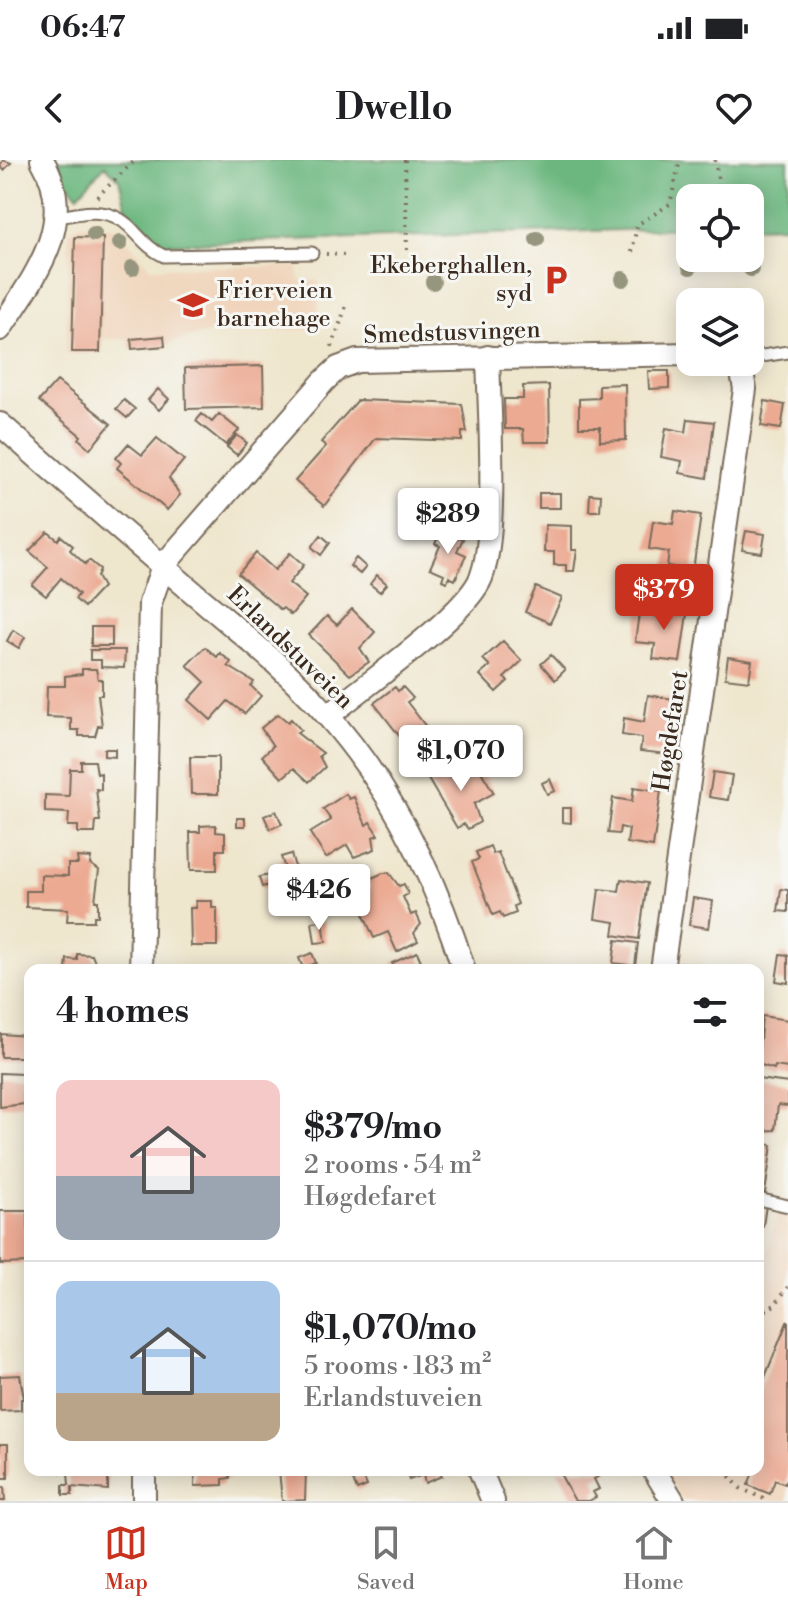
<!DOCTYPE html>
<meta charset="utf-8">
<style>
:root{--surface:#fff;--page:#f6f6f6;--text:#202124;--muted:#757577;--line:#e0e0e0;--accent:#c8321e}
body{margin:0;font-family:"Libre Bodoni",serif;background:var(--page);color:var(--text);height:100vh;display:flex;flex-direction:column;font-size:30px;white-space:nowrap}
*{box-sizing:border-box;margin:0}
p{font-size:26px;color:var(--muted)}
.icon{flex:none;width:44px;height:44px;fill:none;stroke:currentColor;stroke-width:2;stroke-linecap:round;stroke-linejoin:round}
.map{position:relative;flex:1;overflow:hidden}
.drawer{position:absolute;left:24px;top:804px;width:740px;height:512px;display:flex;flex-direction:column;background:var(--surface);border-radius:16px;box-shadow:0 4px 20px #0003}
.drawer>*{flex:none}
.tools{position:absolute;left:676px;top:24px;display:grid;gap:16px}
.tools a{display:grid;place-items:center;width:88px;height:88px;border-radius:16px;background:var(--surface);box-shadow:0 4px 20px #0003;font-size:40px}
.price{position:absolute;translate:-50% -68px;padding:0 18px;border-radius:8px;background:#fff;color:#222;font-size:26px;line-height:52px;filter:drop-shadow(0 2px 4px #0008)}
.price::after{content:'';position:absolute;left:50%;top:48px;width:24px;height:18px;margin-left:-12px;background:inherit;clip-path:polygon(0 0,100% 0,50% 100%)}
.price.active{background:var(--accent);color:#fff}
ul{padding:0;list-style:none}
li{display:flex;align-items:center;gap:24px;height:200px;padding:0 32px}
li+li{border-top:2px solid var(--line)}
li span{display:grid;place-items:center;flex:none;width:224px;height:160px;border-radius:16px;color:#555}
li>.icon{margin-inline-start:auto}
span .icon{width:96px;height:96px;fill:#fffc;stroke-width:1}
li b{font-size:34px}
h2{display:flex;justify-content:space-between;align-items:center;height:96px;padding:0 32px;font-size:34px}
.status{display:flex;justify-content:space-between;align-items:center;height:56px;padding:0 40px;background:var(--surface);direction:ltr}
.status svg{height:22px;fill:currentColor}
header{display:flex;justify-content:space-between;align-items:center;height:104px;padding:0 32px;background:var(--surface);font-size:36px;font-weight:800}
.menu{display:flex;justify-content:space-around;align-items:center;height:112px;border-top:2px solid var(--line);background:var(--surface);font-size:22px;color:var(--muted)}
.menu a{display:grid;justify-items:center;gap:4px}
.menu .active{color:var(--accent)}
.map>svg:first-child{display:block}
.built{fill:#f0d5bc}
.forest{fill:#6cb77f;stroke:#54704e;stroke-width:2}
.building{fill:#ecaa93}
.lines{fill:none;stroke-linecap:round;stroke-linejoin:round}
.lane-casing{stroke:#7a6c5c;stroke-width:15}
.street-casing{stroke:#7a6c5c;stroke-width:26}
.path{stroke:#7a6c5c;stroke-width:4;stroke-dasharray:2 6;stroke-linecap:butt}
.lane{stroke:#fff;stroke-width:11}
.street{stroke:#fff;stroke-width:22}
.tree{fill:#96967e}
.labels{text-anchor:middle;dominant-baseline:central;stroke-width:6;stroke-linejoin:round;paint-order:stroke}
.poi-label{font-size:24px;fill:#3b2a1e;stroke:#f6f6f2;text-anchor:end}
.street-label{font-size:24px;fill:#3b2a1e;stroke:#f6f6f2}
</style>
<div class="status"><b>06:47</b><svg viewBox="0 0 49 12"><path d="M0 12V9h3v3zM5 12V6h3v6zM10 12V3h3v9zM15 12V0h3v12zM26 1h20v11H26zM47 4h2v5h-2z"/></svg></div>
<header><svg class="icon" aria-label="back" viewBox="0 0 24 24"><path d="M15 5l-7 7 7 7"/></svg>Dwello<svg class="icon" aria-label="heart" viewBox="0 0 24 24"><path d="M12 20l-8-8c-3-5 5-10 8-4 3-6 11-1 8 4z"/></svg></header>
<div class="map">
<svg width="788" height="1341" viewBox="0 0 788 1341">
<rect width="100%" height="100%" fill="#f6f6f2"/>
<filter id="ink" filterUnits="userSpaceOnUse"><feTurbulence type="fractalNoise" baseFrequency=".0125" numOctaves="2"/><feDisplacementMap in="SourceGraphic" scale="16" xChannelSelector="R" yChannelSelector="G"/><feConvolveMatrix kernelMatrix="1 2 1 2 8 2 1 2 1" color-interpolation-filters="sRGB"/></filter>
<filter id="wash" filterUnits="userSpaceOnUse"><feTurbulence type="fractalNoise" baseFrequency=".006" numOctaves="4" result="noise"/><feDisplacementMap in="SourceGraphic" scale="32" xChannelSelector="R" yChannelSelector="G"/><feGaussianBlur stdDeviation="1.8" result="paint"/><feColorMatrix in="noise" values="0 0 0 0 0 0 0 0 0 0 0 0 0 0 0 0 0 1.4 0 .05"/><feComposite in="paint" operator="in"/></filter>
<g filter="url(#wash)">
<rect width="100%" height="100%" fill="#efe6ce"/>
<path class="built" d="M 80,65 L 117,68 L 150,108 L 297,106 L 300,121 L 318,121 L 318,169 L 207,173 L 173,182 L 166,188 L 129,189 L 127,178 L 103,179 L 102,193 L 66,194 L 69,72 Z
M 780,1043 L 788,1046 L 788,1341 L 684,1341 L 663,1310 L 758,1310 L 758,1103 L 764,1104 Z"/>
<path class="forest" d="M 44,0 L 788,0 L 788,66 L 750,67 L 750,38 L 690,38 L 690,68 L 159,84 L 129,59 L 119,19 L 105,5 L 78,35 Z"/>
<g id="blocks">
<path class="building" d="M 3,0 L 11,3 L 4,10 L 0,6 Z
M 75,77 L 103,78 L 100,192 L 72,192 Z
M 164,176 L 165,186 L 132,189 L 131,179 Z
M 263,206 L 264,247 L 186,249 L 185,208 Z
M 648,211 L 669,211 L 669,228 L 649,229 Z
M 57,221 L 111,264 L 90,289 L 79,279 L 81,276 L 39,241 Z
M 625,224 L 626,280 L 600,281 L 600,267 L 579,267 L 579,239 L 599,238 L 599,225 Z
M 549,225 L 550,282 L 524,282 L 523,269 L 505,269 L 504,239 L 523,239 L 523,226 Z
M 158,229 L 169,239 L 159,250 L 148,240 Z
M 124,240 L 135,249 L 127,258 L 116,249 Z
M 358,240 L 462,244 L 467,272 L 462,272 L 462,281 L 376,278 L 324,346 L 295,321 L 326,286 L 321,282 Z
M 765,241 L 785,245 L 781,269 L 761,266 Z
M 202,254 L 212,262 L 219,254 L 239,270 L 226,285 L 196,261 Z
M 688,259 L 714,262 L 707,318 L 680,313 L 682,301 L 661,297 L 666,268 L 686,272 Z
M 237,275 L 247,283 L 237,295 L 227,287 Z
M 157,278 L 184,300 L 169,318 L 180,335 L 167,350 L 117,308 L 121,303 L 116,298 L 128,284 L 142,295 Z
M 539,333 L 560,333 L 560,348 L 539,348 Z
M 590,334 L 601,335 L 600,351 L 589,351 Z
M 462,336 L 463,357 L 447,357 L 447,337 Z
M 675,351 L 701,355 L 693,410 L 667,406 L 669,392 L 649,389 L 653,361 L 673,364 Z
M 545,365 L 572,366 L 572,390 L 577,390 L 574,411 L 566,411 L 566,405 L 554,405 L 554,392 L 544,392 Z
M 441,370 L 463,379 L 457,391 L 466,395 L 455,420 L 449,417 L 447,422 L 442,420 L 444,414 L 430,408 L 440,386 L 435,384 Z
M 746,371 L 765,374 L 762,393 L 742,390 Z
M 48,372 L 58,380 L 61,376 L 73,386 L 70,390 L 85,404 L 89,400 L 100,409 L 97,417 L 103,427 L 84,447 L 75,439 L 79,434 L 61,418 L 46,436 L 32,425 L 48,407 L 29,391 Z
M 321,375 L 330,383 L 321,395 L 312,387 Z
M 256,393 L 275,410 L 290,393 L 304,405 L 289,423 L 306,437 L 291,455 L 283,448 L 281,450 L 238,414 Z
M 356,398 L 366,407 L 360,414 L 350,406 Z
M 377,415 L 387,424 L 380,432 L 370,424 Z
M 536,427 L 562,438 L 550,463 L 525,452 Z
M 661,443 L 688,447 L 680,502 L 653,499 L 655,484 L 635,482 L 639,453 L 659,456 Z
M 352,449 L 375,472 L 360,488 L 369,502 L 350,515 L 309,475 L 327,456 L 337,465 Z
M 91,467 L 112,467 L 112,486 L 91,486 Z
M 13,470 L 25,477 L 19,488 L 7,481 Z
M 503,481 L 522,501 L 504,518 L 508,521 L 496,532 L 480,515 L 490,506 L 483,499 Z
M 205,487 L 217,497 L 220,493 L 231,502 L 228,506 L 254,522 L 251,526 L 261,536 L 245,554 L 228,541 L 211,560 L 189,540 L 205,522 L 187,505 Z
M 90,490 L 125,490 L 124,508 L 101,507 L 101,500 L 90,500 Z
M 551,495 L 565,510 L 555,520 L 541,504 Z
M 728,497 L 752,501 L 749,521 L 725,518 Z
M 82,509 L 96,509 L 98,519 L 102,519 L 102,535 L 98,535 L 102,566 L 98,566 L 95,576 L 79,576 L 79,570 L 71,570 L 71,558 L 46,557 L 47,526 L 65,526 L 65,516 L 82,514 Z
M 395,527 L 398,531 L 403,527 L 413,538 L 407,542 L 430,572 L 432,578 L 417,590 L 412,584 L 408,587 L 374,543 Z
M 648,535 L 674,539 L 666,594 L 640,591 L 642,578 L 622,575 L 624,558 L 644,562 Z
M 278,554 L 288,562 L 291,559 L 301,570 L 297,573 L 323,593 L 319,596 L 325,607 L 309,622 L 294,608 L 282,618 L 262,596 L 273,586 L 261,568 Z
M 104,589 L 115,589 L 115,597 L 104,596 Z
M 190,597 L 218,597 L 218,634 L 191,634 Z
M 81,601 L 95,601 L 97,614 L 101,613 L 101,630 L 96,629 L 100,661 L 96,661 L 95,673 L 78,673 L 78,666 L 68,666 L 69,653 L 45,652 L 45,635 L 69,636 L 70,609 L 81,609 Z
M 444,601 L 458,617 L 477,605 L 494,633 L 474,644 L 480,662 L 468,669 L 464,664 L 457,668 L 428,619 L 436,614 L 432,608 Z
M 713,612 L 732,615 L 728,640 L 709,637 Z
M 550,619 L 555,631 L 547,634 L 542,623 Z
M 634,627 L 661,631 L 653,687 L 627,683 L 629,669 L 620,667 L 619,674 L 608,673 L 613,638 L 632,641 Z
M 346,634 L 349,639 L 354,637 L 366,665 L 370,662 L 378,675 L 373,677 L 375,689 L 354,697 L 347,685 L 326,698 L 310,673 L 331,660 L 323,649 Z
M 562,648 L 571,648 L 571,663 L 562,662 Z
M 276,651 L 282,664 L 270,669 L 264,656 Z
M 237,658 L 245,658 L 245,666 L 237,666 Z
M 216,665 L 216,672 L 225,673 L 225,690 L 217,690 L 217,710 L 191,710 L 190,672 L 200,672 L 200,666 Z
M 490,686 L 493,694 L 498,692 L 518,744 L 514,746 L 516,753 L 503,758 L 500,752 L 493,755 L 472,702 L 479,699 L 476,692 Z
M 291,694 L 296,710 L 287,714 L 281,697 Z
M 77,697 L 91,698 L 90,704 L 99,710 L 95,741 L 98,741 L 98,756 L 94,756 L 94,761 L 67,761 L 68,749 L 26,747 L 26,731 L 41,731 L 41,715 L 68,716 L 68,704 L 78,704 Z
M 383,713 L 389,713 L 399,726 L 404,724 L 408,734 L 403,737 L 411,755 L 416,753 L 421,764 L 414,773 L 418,781 L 397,792 L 388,772 L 374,778 L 360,747 L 369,744 L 364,731 L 370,728 L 367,720 Z
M 270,715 L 273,724 L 262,727 L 259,717 Z
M 621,719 L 647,723 L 639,779 L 613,775 L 615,762 L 595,759 L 599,729 L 619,731 Z
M 781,729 L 788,730 L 788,752 L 778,751 Z
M 693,738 L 713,741 L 709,768 L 689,765 Z
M 196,741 L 212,741 L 212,748 L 217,748 L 217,786 L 191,786 L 190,748 L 196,748 Z
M 323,761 L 326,782 L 315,783 L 312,762 Z
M 616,780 L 638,783 L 635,806 L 613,803 Z
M 417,792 L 425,810 L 395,810 L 392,803 Z
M 312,793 L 316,803 L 303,808 L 299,798 Z
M 77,794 L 92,795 L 98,810 L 66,810 L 67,799 L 77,800 Z
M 780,794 L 788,795 L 788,823 L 776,821 Z
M 681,803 L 706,807 L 705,810 L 680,810 Z
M 762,856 L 788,860 L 788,908 L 775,906 L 774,909 L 758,904 Z
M 1,874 L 27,876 L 27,897 L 1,897 Z
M 0,913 L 23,914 L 24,944 L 0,947 Z
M 758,919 L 788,923 L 788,946 L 778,945 L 775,970 L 758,971 Z
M 758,983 L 772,985 L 765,1033 L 758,1032 Z
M 758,1044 L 766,1045 L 763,1066 L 758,1065 Z
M 0,1051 L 28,1051 L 29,1103 L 0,1104 Z
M 788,1160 L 788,1317 L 785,1324 L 775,1320 L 770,1334 L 748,1325 L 754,1310 L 758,1310 L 758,1234 Z
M 20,1215 L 24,1239 L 21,1239 L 21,1250 L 0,1251 L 0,1216 Z
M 0,1284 L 8,1284 L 8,1318 L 0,1318 Z
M 62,1310 L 108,1310 L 108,1330 L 72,1327 L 72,1335 L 63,1335 L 63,1325 L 69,1325 L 68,1313 L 62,1313 Z
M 195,1310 L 230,1310 L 230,1318 L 223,1319 L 223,1325 L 195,1326 Z
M 279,1310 L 306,1310 L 305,1340 L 282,1341 Z
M 406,1310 L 439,1310 L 442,1316 L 425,1323 L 423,1315 L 409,1320 Z
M 558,1310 L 610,1310 L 594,1319 L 599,1329 L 593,1332 L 596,1337 L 589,1341 L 575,1341 Z
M 363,1316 L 367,1326 L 357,1330 L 353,1320 Z
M 0,1327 L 4,1327 L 5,1341 L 0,1341 Z"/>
</g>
</g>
<g filter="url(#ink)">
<use href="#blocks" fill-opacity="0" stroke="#7a6c5c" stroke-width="2"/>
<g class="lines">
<g class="lane-casing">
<path id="lane" d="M 56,58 C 82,52 109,46 130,67 C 141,78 150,90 164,96 L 312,93
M 750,198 L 788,192
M 758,1039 L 788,1046"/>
</g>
<g class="street-casing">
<path id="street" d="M 0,169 C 34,117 79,62 42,0
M 0,264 C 62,319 125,374 188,428 C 235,468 286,508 327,555 C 392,628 435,717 464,810
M 328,556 C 365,525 459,460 479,422 C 499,385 489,245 488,197
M 141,810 L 150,443 L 163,406 L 324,221 L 338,208 L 357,201 L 690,194
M 662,810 L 745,229 L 742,213 L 733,202
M 144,1310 L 144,1341
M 480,1310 L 493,1341
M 654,1310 L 673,1341"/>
</g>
<path class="path" d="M 405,0 L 407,95
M 715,0 L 721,38
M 97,37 L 135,0
M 632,92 L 637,65 L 670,44 L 680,0
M 326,94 L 346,95
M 332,187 L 346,146
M 758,1154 L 775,1145 L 788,1127
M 724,1310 L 740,1328 L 769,1341"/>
<use href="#lane" class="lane"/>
<use href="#street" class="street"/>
</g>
<g class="tree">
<circle cx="94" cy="74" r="8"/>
<circle cx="537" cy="79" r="8"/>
<circle cx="120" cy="83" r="8"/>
<circle cx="690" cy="107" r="8"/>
<circle cx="132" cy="108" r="8"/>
<circle cx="751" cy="109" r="8"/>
<circle cx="623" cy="119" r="8"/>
<circle cx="433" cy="122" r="8"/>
</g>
</g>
<defs>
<g id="parking-bare" transform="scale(2.4)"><path d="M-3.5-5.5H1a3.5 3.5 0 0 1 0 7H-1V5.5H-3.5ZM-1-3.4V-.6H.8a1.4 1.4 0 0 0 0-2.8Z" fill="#c8321e" stroke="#f6f6f2" stroke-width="2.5" paint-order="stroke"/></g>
<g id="school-bare" transform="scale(2.4)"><path d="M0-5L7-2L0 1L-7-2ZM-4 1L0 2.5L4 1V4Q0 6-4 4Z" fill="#c8321e" stroke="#f6f6f2" stroke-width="2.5" paint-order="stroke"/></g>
</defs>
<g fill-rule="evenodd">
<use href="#parking-bare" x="556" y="120"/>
<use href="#school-bare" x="193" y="145"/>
</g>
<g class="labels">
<g class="poi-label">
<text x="532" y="106">Ekeberghallen,<tspan x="532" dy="28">syd</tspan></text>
<text x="217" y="131" text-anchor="start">Frierveien<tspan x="217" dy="28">barnehage</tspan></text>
</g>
<g class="street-label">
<text transform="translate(452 173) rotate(-2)">Smedstusvingen</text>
<text transform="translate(290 488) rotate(44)">Erlandstuveien</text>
<text transform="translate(671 571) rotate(-81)">Høgdefaret</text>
</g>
</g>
</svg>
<div class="tools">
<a><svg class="icon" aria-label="locate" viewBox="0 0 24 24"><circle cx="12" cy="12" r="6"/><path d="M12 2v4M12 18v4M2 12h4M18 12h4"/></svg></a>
<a><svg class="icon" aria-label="layers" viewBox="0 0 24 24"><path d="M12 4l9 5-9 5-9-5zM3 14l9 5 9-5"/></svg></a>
</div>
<b class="price" style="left:448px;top:396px">$289</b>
<b class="price active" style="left:664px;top:472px">$379</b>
<b class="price" style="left:461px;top:633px">$1,070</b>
<b class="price" style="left:319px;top:772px">$426</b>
<section class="drawer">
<h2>4 homes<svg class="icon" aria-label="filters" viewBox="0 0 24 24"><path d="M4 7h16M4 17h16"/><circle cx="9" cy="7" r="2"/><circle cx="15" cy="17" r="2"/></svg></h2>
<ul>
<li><span style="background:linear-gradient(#f6c9c9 60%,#9aa5b1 0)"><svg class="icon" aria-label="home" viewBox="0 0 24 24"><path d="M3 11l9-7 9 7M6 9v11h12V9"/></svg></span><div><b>$379/mo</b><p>2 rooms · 54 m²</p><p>Høgdefaret</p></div></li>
<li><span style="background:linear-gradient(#a9c7e8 70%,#b9a48a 0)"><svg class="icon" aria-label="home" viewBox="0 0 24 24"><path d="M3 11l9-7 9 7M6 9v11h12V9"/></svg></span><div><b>$1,070/mo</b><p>5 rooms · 183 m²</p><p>Erlandstuveien</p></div></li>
</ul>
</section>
</div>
<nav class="menu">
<a class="active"><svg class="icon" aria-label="map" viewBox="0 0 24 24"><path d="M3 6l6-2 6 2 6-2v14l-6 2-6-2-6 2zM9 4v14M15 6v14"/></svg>Map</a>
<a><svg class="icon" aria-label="saved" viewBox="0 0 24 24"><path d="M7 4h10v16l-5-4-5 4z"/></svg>Saved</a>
<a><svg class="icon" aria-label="home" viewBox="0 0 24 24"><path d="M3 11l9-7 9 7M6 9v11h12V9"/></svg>Home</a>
</nav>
